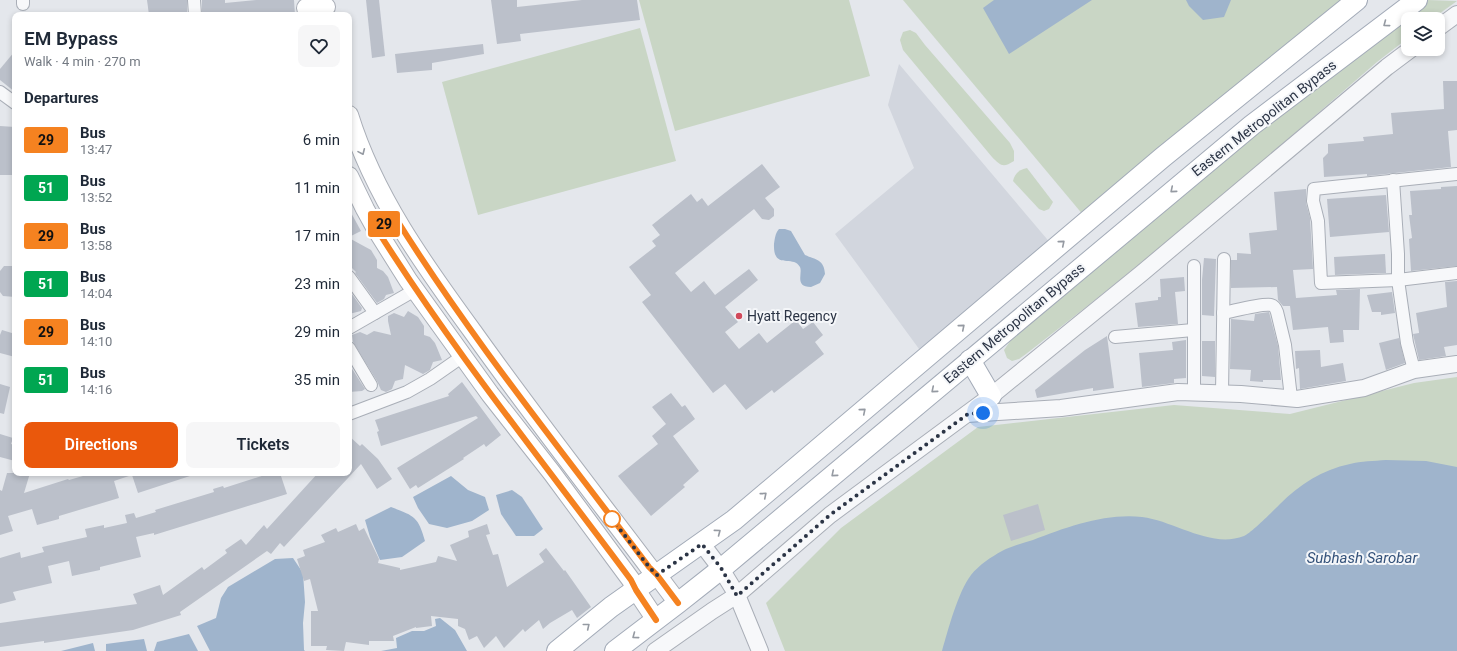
<!DOCTYPE html>
<meta charset="utf-8">
<style>
body{margin:0;font-family:Roboto,sans-serif;background:#f6f6f7;color:#1f2937;height:100vh;display:flex;flex-direction:column;font-size:15px;white-space:nowrap}
*{box-sizing:border-box;margin:0}
p{font-size:13px;color:#747a83}
.icon{flex:none;width:22px;height:22px;fill:none;stroke:currentColor;stroke-width:2;stroke-linecap:round;stroke-linejoin:round}
.map{position:relative;flex:1;overflow:hidden}
.details{position:absolute;left:12px;top:12px;width:340px;height:464px;display:flex;flex-direction:column;background:#fff;border-radius:8px;box-shadow:0 2px 6px #0003}
.details>*{flex:none}
.badge{padding:0 8px;border-radius:3px;font-size:14px;line-height:26px}
.buttons{position:absolute;left:1401px;top:12px;display:grid;gap:8px}
.buttons a{display:grid;place-items:center;width:44px;height:44px;border-radius:8px;background:#fff;box-shadow:0 2px 6px #0003;font-size:20px}
.you{position:absolute;width:20px;height:20px;margin:-10px;border:3px solid #fff;border-radius:50%;background:#1a73e8;box-shadow:0 0 0 6px #1a73e833}
.map>.badge{position:absolute;translate:-50% -50%;box-shadow:0 0 0 2px #fff}
h2{padding:0 12px;font-size:15px;line-height:36px}
.round{display:grid;place-items:center;flex:none;width:42px;height:42px;border-radius:8px;background:#f6f6f7}
.summary{display:flex;align-items:center;justify-content:space-between;height:68px;padding:0 12px}
h1{font-size:19px;font-weight:600;line-height:30px}
.button{display:flex;gap:8px;margin-top:auto;padding:8px 12px}
.button a{flex:1;height:46px;border-radius:8px;background:#ea580c;color:#fff;font-size:16px;font-weight:600;line-height:46px;text-align:center}
.button a+a{background:#f6f6f7;color:#1f2937}
ul{padding:0;list-style:none}
li{display:flex;align-items:center;gap:12px;height:48px;padding:0 12px}
li div{flex:1}
li b{display:block;font-size:15px}
li em{font-style:normal}
li .badge{min-width:44px;font-weight:700;text-align:center}
.map>svg:first-child{display:block}
</style>
<div class="map">
<svg width="1457" height="651" viewBox="0 0 1457 651">
<rect width="100%" height="100%" fill="#e4e7ec"/>
<polygon fill="#d2d6de" points="899,64 1052,245 922,353 835,234 914,168 888,105"/>
<g fill="#c9d6c5">
<polygon points="639,0 849,0 870,76 675,131"/>
<polygon points="903,0 1350,0 1084,216"/>
<path d="M1427 0 1457 1 1432 19H1408V38L1377 62C1262 162 1147 261 1026 354L1019 359 1012 361 1007 358 1004 350 1013 337C1150 223 1285 107 1427 0Z"/>
<polygon points="640,28 676,161 478,215 442,82"/>
<path d="M910 30 916 33 925 45 1010 143 1014 151V161C1003 168 1001 166 992 157L903 50 900 40 903 32Z"/>
<path d="M1027 168 1053 202 1049 209 1044 211 1039 209 1013 181C1015 173 1019 170 1027 168Z"/>
<polygon points="1457,377 1457,651 785,651 766,603 841,528 978,427 1174,405 1290,414 1414,383"/>
</g>
<g fill="#9fb4cc">
<polygon points="994,0 1092,0 1009,54 983,8"/>
<polygon points="1186,0 1231,0 1224,17 1203,20 1189,6"/>
<path d="M779 229H785L791 231 805 255C816 260 824 259 825 274L820 283 811 287C794 287 803 273 800 267 793 254 773 271 774 244 775 238 775 234 779 229Z"/>
<path d="M1386 460 1426 461 1457 467V651H942C948 630 958 592 971 575 979 565 991 557 1002 551 1012 546 1023 543 1033 540 1067 527 1105 513 1142 517 1175 521 1211 549 1244 536 1251 533 1273 511 1280 504 1300 484 1322 470 1350 464 1361 461 1374 461 1386 460Z"/>
<polygon points="451,476 468,490 485,497 489,510 472,521 447,528 429,524 418,508 413,497"/>
<polygon points="512,490 522,497 543,529 534,536 516,536 501,514 496,495"/>
<path d="M391 507C414 516 418 516 425 541L402 557 380 560 370 537 365 520Z"/>
<polygon points="293,558 303,573 305,602 303,623 304,650 305,651 210,651 197,626 216,618 221,598 228,587 275,559"/>
<polygon points="440,618 455,630 467,651 381,651 397,648 396,638 412,631 424,631 436,626 435,619"/>
<polygon points="189,634 198,651 154,651 157,642"/>
<polygon points="144,639 147,651 106,651 106,644"/>
<polygon points="93,643 95,651 61,651"/>
</g>
<g fill="#bbc0ca">
<polygon points="147,0 187,0 187,15 149,15"/>
<polygon points="202,0 225,0 225,3 256,0 294,0 295,15 202,15"/>
<polygon points="366,0 379,0 385,56 372,58"/>
<polygon points="491,0 517,0 517,7 582,0 637,0 640,20 520,34 521,41 497,44"/>
<polygon points="483,44 484,54 432,63 432,70 397,73 395,54"/>
<polygon points="15,51 15,92 0,80 0,69"/>
<polygon points="1443,81 1457,81 1457,130 1448,131 1451,167 1367,176 1367,174 1324,177 1323,158 1328,153 1328,144 1364,141 1363,137 1393,134 1391,113 1444,109"/>
<polygon points="0,126 15,127 15,175 0,175"/>
<polygon points="762,164 780,187 765,198 774,209 774,216 769,220 762,219 754,209 675,273 691,292 704,281 715,295 749,269 758,280 725,307 738,322 725,332 739,349 759,333 767,343 796,320 803,329 813,322 823,335 815,342 824,354 774,393 772,390 746,410 725,384 713,393 642,302 651,295 629,267 656,246 652,241 660,235 652,225 691,194 697,202 702,198 708,206"/>
<polygon points="1457,186 1457,266 1411,271 1409,239 1412,238 1409,215 1412,215 1410,191 1441,189 1441,187"/>
<polygon points="1306,189 1306,203 1310,218 1313,269 1293,270 1296,298 1337,295 1336,290 1360,289 1359,330 1343,330 1344,342 1330,343 1328,327 1293,330 1290,306 1283,306 1278,300 1277,287 1231,288 1231,260 1237,260 1237,253 1251,254 1249,233 1277,230 1274,192"/>
<polygon points="1386,195 1389,232 1330,237 1327,199"/>
<polygon points="349,209 361,231 349,237"/>
<polygon points="349,238 371,250 377,260 377,268 383,271 388,277 394,293 386,295 384,299 377,303 355,273 356,272 349,265"/>
<polygon points="1385,254 1386,273 1335,275 1334,257"/>
<polygon points="1204,258 1216,259 1214,316 1202,315 1202,280"/>
<polygon points="4,266 15,266 15,297 3,296 0,292 0,271"/>
<polygon points="1184,277 1185,291 1175,292 1178,324 1138,327 1135,303 1158,300 1158,297 1161,297 1160,279"/>
<polygon points="1457,281 1457,345 1444,347 1446,356 1419,360 1413,334 1419,333 1419,332 1416,313 1447,307 1445,282"/>
<polygon points="349,290 362,308 361,311 349,314"/>
<polygon points="1392,292 1395,313 1381,315 1381,312 1372,312 1367,295"/>
<polygon points="408,311 418,317 424,326 424,335 430,337 435,343 442,360 433,362 430,370 423,374 405,365 403,379 395,381 392,389 386,392 381,390 377,381 353,342 352,335 360,332 367,335 374,331 391,335 388,321 388,316 394,313 404,317"/>
<polygon points="1269,312 1278,346 1281,380 1263,380 1263,382 1250,381 1251,370 1230,369 1231,319 1254,321 1255,314"/>
<polygon points="2,330 15,334 15,357 0,353 0,335"/>
<polygon points="1107,336 1114,388 1093,391 1093,388 1037,398 1035,390 1085,350"/>
<polygon points="1399,338 1405,363 1386,370 1379,343"/>
<polygon points="1186,340 1186,378 1174,379 1174,383 1142,387 1139,353 1173,350 1172,342"/>
<polygon points="1202,341 1215,341 1215,377 1202,376"/>
<polygon points="1320,350 1321,367 1343,363 1346,381 1300,389 1299,368 1296,369 1295,351"/>
<polygon points="349,364 365,389 362,391 349,392"/>
<polygon points="462,382 501,435 486,447 484,444 463,458 464,459 418,488 416,485 410,489 397,468 478,418 476,416 381,446 377,432 379,431 375,420 449,396 448,394"/>
<polygon points="0,384 10,387 4,414 0,413"/>
<polygon points="671,393 682,407 685,405 695,419 673,436 699,471 683,485 685,487 651,516 618,476 658,444 652,436 666,424 652,407"/>
<polygon points="0,434 13,438 11,444 15,445 15,461 0,457"/>
<polygon points="349,436 360,446 362,444 378,459 392,479 377,489 361,464 284,547 280,543 271,554 267,551 180,612 181,615 133,630 44,643 44,641 0,647 0,623 137,604 133,594 160,585 163,595 202,567 204,570 227,553 225,550 241,539 246,545 264,525 267,529 318,473 349,473"/>
<polygon points="7,473 30,473 24,493 68,479 69,480 90,474 90,476 100,473 193,473 193,475 138,493 132,475 114,481 119,498 59,516 59,519 37,525 32,509 8,516 13,531 0,535 0,490 2,491"/>
<polygon points="271,473 280,473 287,494 154,535 154,533 136,537 141,557 100,567 100,570 72,576 69,561 48,566 52,583 13,592 16,600 0,604 0,558 20,552 21,558 44,552 42,547 87,537 85,529 104,525 104,528 127,523 125,515 134,513 136,518 156,512 155,510 214,492 213,489 223,486 224,488"/>
<polygon points="1038,504 1045,530 1011,541 1003,515"/>
<polygon points="356,524 359,531 364,528 379,559 378,563 400,568 400,570 436,562 438,556 457,561 450,545 469,537 468,531 487,524 490,534 486,535 493,555 498,554 507,587 544,562 539,554 546,548 564,571 565,570 591,607 577,618 572,610 550,623 543,629 539,620 525,632 523,629 504,648 496,636 484,648 477,636 469,640 465,629 458,626 458,619 431,616 432,626 416,628 416,627 393,636 394,641 369,641 369,645 346,642 344,651 326,650 327,646 311,646 311,611 318,611 310,579 304,581 297,559 305,556 303,550 325,542 321,535 336,528 338,532"/>
</g>
<g fill="none" stroke-linecap="round" stroke-linejoin="round">
<g stroke="#a9aeb7" stroke-width="14">
<g id="minor">
<polyline points="23,0 23,4"/>
<polyline points="194,0 195,15"/>
<polyline points="0,92 15,103"/>
<polyline points="1457,174 1314,189 1313,201 1318,221 1321,283 1398,280 1457,273"/>
<polyline points="1393,180 1398,254 1398,280 1407,343 1414,370"/>
<polyline points="349,277 375,313"/>
<path d="M1223 313C1234 311 1262 303 1271 305 1275 306 1276 309 1277 312L1285 345 1291 398"/>
<polyline points="349,328 415,290"/>
<polyline points="1115,337 1193,330"/>
<polyline points="349,348 371,385"/>
<polyline points="1194,392 1194,266"/>
<polyline points="1222,393 1224,259"/>
<polyline points="349,414 407,392 430,379 463,356"/>
</g>
</g>
<g stroke="#a9aeb7" stroke-width="18">
<g id="tertiary">
<polyline points="1438,28 1457,14"/>
<polyline points="967,414 1061,408 1178,392 1241,394 1297,399 1364,388 1414,370 1457,364"/>
<polyline points="702,544 721,569 737,595 760,651"/>
<polyline points="655,651 712,611 737,595 830,515 991,396 1142,273 1387,67 1411,49"/>
</g>
</g>
<g stroke="#a9aeb7" stroke-width="20">
<g id="secondary">
<polyline points="306,8 326,7"/>
<path d="M349 115C374 196 424 265 473 332 530 412 590 489 649 567L657 575 678 603"/>
<polyline points="349,176 365,209 376,229 408,280 490,394 552,473 631,580 636,590 656,620"/>
</g>
</g>
<g stroke="#a3abb8" stroke-width="22">
<g id="primary">
<polyline points="970,360 991,396"/>
<polyline points="557,651 611,607 734,520 1163,157 1357,0"/>
<polyline points="615,651 678,603 721,569 1252,125 1417,0"/>
</g>
</g>
<use href="#minor" stroke="#f7f8fa" stroke-width="12"/>
<use href="#tertiary" stroke="#f7f8fa" stroke-width="16"/>
<use href="#secondary" stroke="#fff" stroke-width="18"/>
<use href="#primary" stroke="#fff" stroke-width="20"/>
</g>
<defs><path id="oneway-chevron" d="M-2-3.5L2.5 0L-2 3.5" fill="none" stroke-width="1.6" stroke-linecap="round" stroke-linejoin="round"/></defs>
<g stroke="#959aa2">
<use href="#oneway-chevron" transform="translate(1386 24) rotate(143)"/>
<use href="#oneway-chevron" transform="translate(362 152) rotate(66)"/>
<use href="#oneway-chevron" transform="translate(1173 190) rotate(140)"/>
<use href="#oneway-chevron" transform="translate(1062 243) rotate(-40)"/>
<use href="#oneway-chevron" transform="translate(962 327) rotate(-40)"/>
<use href="#oneway-chevron" transform="translate(934 390) rotate(140)"/>
<use href="#oneway-chevron" transform="translate(863 411) rotate(-40)"/>
<use href="#oneway-chevron" transform="translate(834 474) rotate(140)"/>
<use href="#oneway-chevron" transform="translate(764 495) rotate(-40)"/>
<use href="#oneway-chevron" transform="translate(718 532) rotate(-37)"/>
<use href="#oneway-chevron" transform="translate(587 626) rotate(-39)"/>
<use href="#oneway-chevron" transform="translate(635 636) rotate(143)"/>
</g>
<g fill="none" stroke-linecap="round" stroke-linejoin="round">
<g stroke="#fff" stroke-width="9">
<path id="line" d="M656 620 636 590 631 580C545 464 453 351 376 228L395 217C471 339 563 452 649 567L657 575 678 603"/>
</g>
<use href="#line" stroke="#f58220" stroke-width="6"/>
<polyline stroke="#2b3445" stroke-width="4" stroke-dasharray="0 7.2" points="612,519 649,567 657,575 702,544 721,568 737,596 830,515 968,414 983,413"/>
</g>
<circle fill="#d1495b" stroke="#f4f6f9" stroke-width="1.5" cx="739" cy="316" r="4"/>
<circle fill="#fff" stroke="#f58220" stroke-width="2" cx="612" cy="519" r="8"/>
<g text-anchor="middle" dominant-baseline="central" stroke-width="4" stroke-linejoin="round" paint-order="stroke">
<g font-size="14" fill="#2b3445" stroke="#f4f6f9">
<text transform="translate(1264 118) rotate(-38)">Eastern Metropolitan Bypass</text>
<text transform="translate(1014 323) rotate(-40)">Eastern Metropolitan Bypass</text>
</g>
<g font-size="14" fill="#2b3445" stroke="#f4f6f9" text-anchor="start">
<text x="747" y="316">Hyatt Regency</text>
</g>
<g font-size="15" font-style="italic" fill="#34527a" stroke="#f4f6f9">
<text x="1362" y="558">Subhash Sarobar</text>
</g>
</g>
</svg>
<div class="buttons">
<a><svg class="icon" aria-label="layers" viewBox="0 0 24 24"><path d="M12 4l9 5-9 5-9-5zM3 14l9 5 9-5"/></svg></a>
</div>
<div class="you" style="left:983px;top:413px"></div>
<b class="badge" style="left:384px;top:224px;background:#f58220;color:#111">29</b>
<section class="details">
<div class="summary"><div><h1>EM Bypass</h1><p>Walk · 4 min · 270 m</p></div><a class="round"><svg class="icon" aria-label="heart" viewBox="0 0 24 24"><path d="M12 20l-8-8c-3-5 5-10 8-4 3-6 11-1 8 4z"/></svg></a></div>
<h2>Departures</h2>
<ul>
<li><span class="badge" style="background:#f58220;color:#111">29</span><div><b>Bus</b><p>13:47</p></div><em>6 min</em></li>
<li><span class="badge" style="background:#00a651;color:#fff">51</span><div><b>Bus</b><p>13:52</p></div><em>11 min</em></li>
<li><span class="badge" style="background:#f58220;color:#111">29</span><div><b>Bus</b><p>13:58</p></div><em>17 min</em></li>
<li><span class="badge" style="background:#00a651;color:#fff">51</span><div><b>Bus</b><p>14:04</p></div><em>23 min</em></li>
<li><span class="badge" style="background:#f58220;color:#111">29</span><div><b>Bus</b><p>14:10</p></div><em>29 min</em></li>
<li><span class="badge" style="background:#00a651;color:#fff">51</span><div><b>Bus</b><p>14:16</p></div><em>35 min</em></li>
</ul>
<div class="button"><a>Directions</a><a>Tickets</a></div>
</section>
</div>
